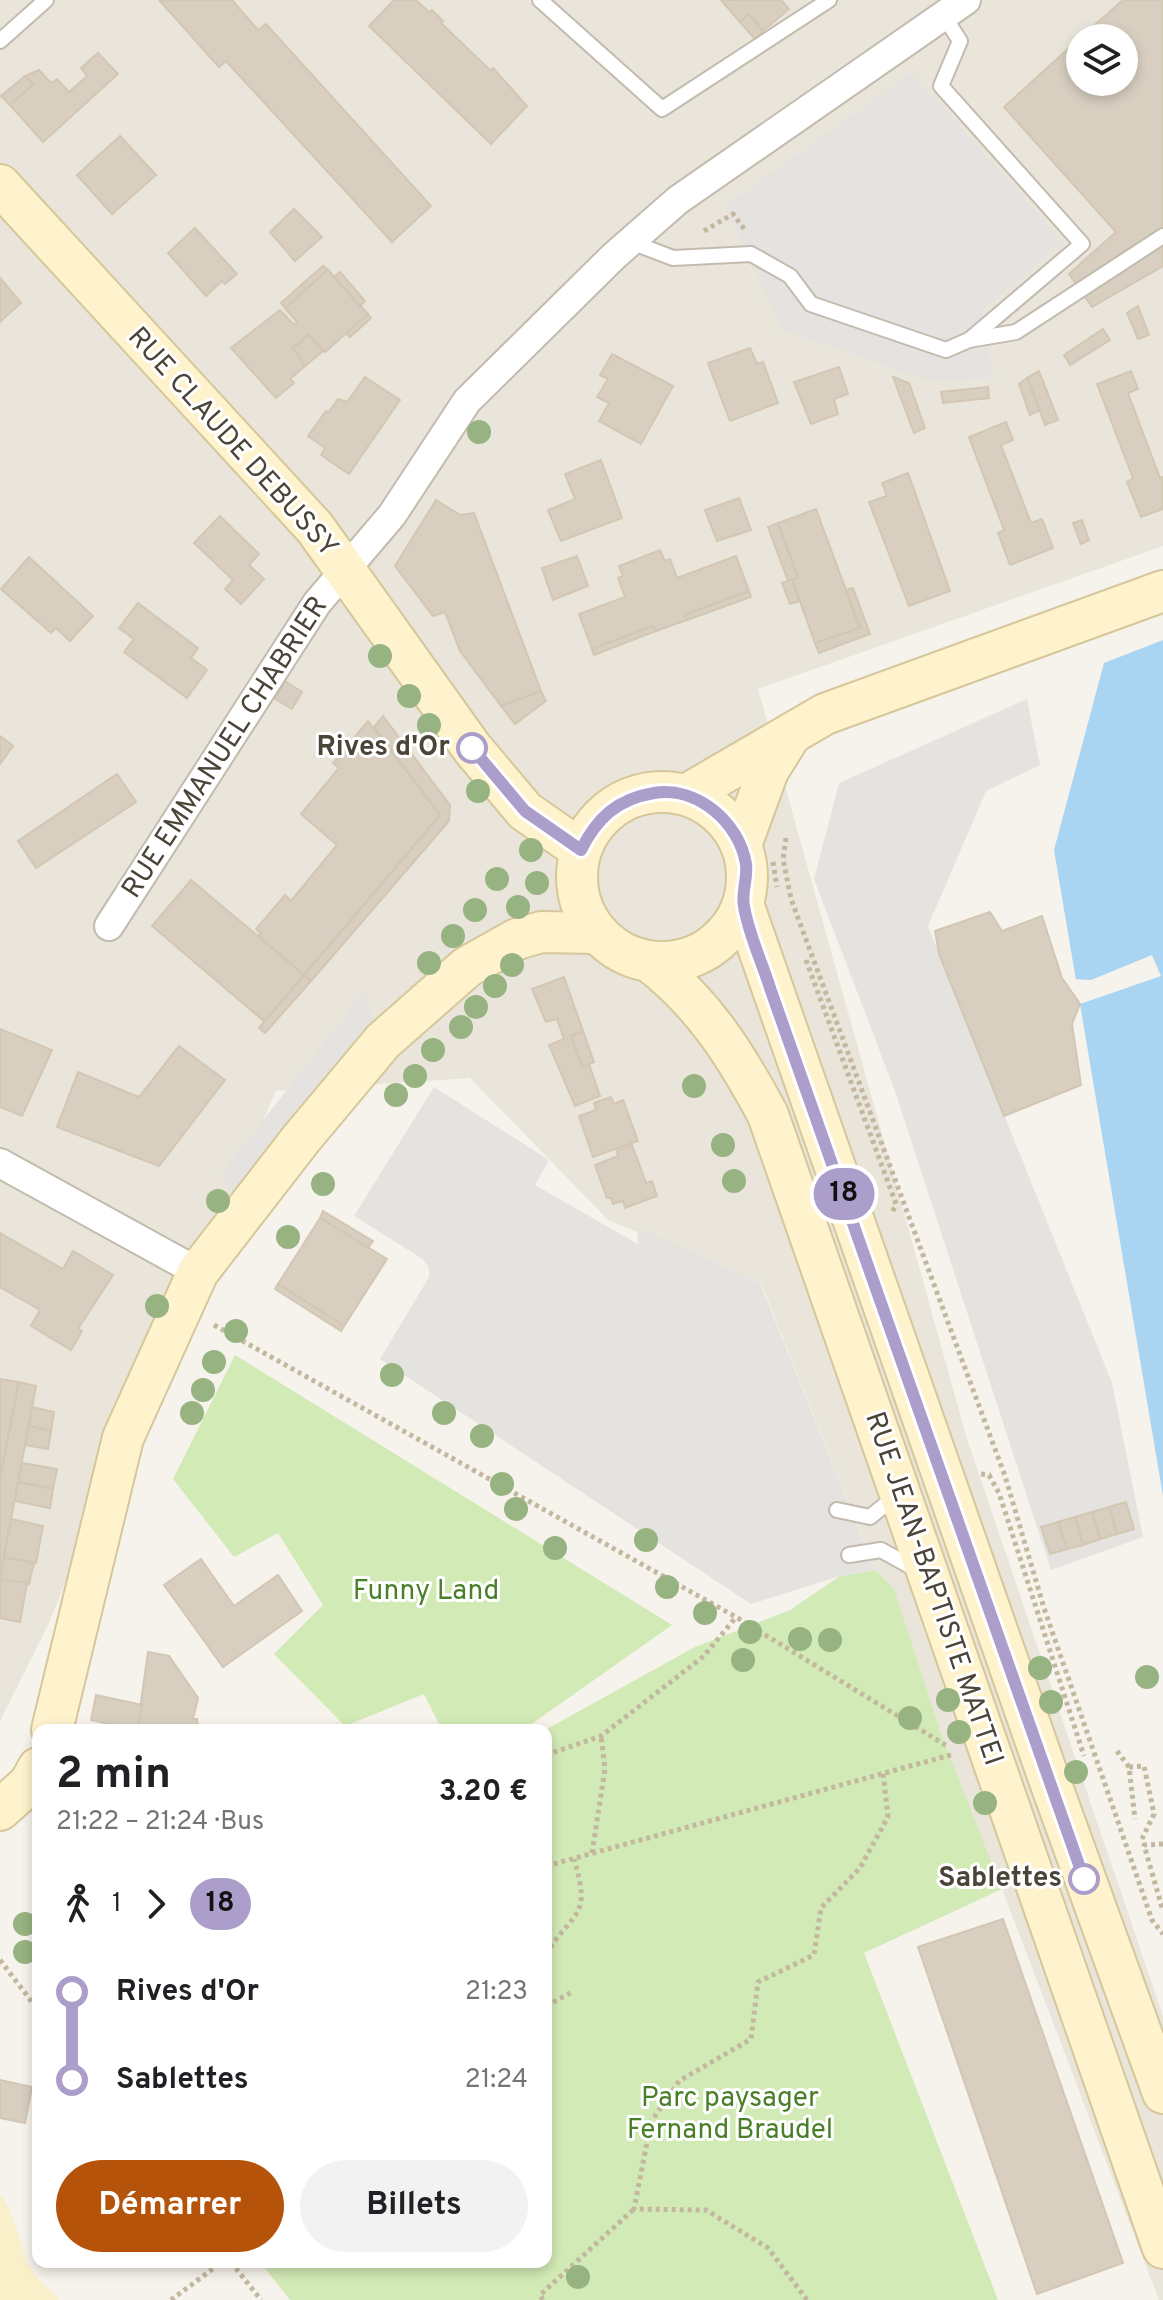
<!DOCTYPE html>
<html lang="fr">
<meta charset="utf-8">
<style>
body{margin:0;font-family:Overpass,sans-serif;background:#f2f2f2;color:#202124;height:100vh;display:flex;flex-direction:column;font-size:30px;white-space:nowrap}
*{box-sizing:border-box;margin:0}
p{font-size:26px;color:#757577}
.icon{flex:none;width:44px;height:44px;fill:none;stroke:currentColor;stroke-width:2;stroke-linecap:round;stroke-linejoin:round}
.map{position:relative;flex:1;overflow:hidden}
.panel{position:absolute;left:32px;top:1724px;width:520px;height:544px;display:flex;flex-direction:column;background:#fff;border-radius:16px;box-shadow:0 4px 12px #0003}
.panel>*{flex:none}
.badge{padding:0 16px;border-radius:26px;font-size:28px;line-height:52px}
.controls{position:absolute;left:1066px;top:24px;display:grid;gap:16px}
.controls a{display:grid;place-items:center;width:72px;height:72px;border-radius:50%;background:#fff;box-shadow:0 4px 12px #0003;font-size:40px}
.map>.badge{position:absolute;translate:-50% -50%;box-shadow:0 0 0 4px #fff}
.legs{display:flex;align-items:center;gap:12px;height:88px;padding:0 24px;font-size:26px}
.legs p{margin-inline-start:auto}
.summary{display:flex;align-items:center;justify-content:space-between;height:136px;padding:0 24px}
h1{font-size:44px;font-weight:700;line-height:60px}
.primary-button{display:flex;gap:16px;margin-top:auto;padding:16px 24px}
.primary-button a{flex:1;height:92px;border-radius:48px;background:#b45309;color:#fff;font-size:32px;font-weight:700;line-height:92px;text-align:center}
.primary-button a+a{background:#f2f2f2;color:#202124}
ul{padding:0 24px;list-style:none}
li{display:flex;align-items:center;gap:28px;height:88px;font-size:30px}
li i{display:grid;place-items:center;width:12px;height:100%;margin:0 10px;background:currentColor}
li i::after{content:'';width:20px;height:20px;margin:-10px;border:6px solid;border-radius:50%;background:#fff}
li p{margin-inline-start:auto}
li:first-child i{background:linear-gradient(#0000 50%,currentColor 0)}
li:last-child i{background:linear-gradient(currentColor 50%,#0000 0)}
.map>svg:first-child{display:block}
</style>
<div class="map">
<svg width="1163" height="2300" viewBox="0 0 1163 2300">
<rect width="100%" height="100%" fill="#f6f3ec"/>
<path fill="#eae5da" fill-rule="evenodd" d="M0 0H1163V546L758 689 967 1439 1163 2016V2300H1159L1002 1889 761 1283 608 1220 470 1078 276 1091 154 1367 48 1625 0 1721ZM1080 38H1124V82H1080Z"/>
<g fill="#d2eab5">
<polygon points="235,1355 672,1625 523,1730 442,1730 424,1694 345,1726 274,1654 323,1605 278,1533 234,1557 173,1479"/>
<polygon points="875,1570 894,1589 941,1734 1002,1889 864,1953 998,2300 290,2300 260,2262 546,2262 545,1730 695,1647 790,1610 840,1576"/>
</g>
<path fill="#f9efc9" d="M0 2194C15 2214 17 2236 26 2260 33 2276 47 2288 59 2300H0Z"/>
<g fill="#e5e3e0">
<polygon points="912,73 1064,242 983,309 993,378 926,380 783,330 725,206"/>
<polygon points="1027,699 1040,765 986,791 928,926 1112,1383 1143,1537 1051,1570 895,1091 814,879 839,783"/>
<polygon points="364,992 375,1025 232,1197 222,1172"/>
<polygon points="434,1087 549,1160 535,1185 638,1244 637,1227 760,1283 875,1570 840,1576 751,1604 380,1359 429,1277 429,1268 424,1260 354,1216"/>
</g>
<polygon fill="#a9d4f2" points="1163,640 1163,1496 1054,850 1104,663"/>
<polygon fill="#f6f3ec" points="1152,955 1161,976 1080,1004 1074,996 1071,979 1091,980"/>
<g fill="#d8cfc1" stroke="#d3c7b4" stroke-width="2">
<polygon points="159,0 232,0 258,30 266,24 431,206 392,242 226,61 219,67"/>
<polygon points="394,0 416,0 429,12 432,10 443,21 441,23 491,71 493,68 527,106 491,144 369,26"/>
<polygon points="721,0 781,0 789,9 763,31 749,14 740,22"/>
<polygon points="1123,0 1163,0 1163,266 1092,307 1069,274 1116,232 1004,107 1080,38 1080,82 1124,82 1124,38 1080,38"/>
<polygon points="749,14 763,31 755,39 740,22"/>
<polygon points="98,53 118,74 43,142 10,105 33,84 25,76 39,70 51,83 57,79 69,92 87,76 81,68"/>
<polygon points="25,76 33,84 10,105 1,96"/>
<polygon points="120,136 156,175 112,214 77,175"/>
<polygon points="294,209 322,237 295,261 270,232"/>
<polygon points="195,228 237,274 225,284 222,281 206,296 168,253"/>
<polygon points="323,266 328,270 306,289 301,285"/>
<polygon points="328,270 368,314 325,352 309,335 293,348 305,366 290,379 294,383 276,398 231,348 280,310 294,325 297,322 285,308"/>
<polygon points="340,272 365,301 360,306 334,277"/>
<polygon points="0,278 21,303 0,322"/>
<polygon points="301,285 306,289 285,308 281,303"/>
<polygon points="1138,306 1149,335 1138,339 1127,313"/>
<polygon points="368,314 371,318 350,337 346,333"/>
<polygon points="1103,329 1110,340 1070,365 1064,355"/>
<polygon points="309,335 323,351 305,366 293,348"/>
<polygon points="750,348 757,364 763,362 778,403 730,421 708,363"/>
<polygon points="612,354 673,386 641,444 599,421 609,403 597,397 608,379 600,375"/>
<polygon points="839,367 848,394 834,399 838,414 811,424 794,382"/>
<polygon points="1039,371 1058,420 1045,425 1027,378"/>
<polygon points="1131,371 1138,389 1128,393 1160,478 1163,477 1163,509 1141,517 1127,482 1133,478 1097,384"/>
<polygon points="365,377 400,400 349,474 321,455 325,448 308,436 326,411 328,413 338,399 347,402"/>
<polygon points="893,377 909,383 925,428 914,433"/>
<polygon points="1027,378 1040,410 1030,415 1019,384"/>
<polygon points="988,387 989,398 943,403 941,392"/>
<polygon points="1006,422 1013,440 1001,445 1031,523 1042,519 1053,548 1010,565 998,533 1004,530 969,437"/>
<polygon points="601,460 622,518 561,541 548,510 575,499 565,474"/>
<polygon points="908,473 950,591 909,606 869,502 887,496 882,483"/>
<polygon points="739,498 751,530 717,541 705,510"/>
<polygon points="436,500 460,515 474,513 541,691 501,706 460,651 445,612 433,616 395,566"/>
<polygon points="816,509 860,628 815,643 792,579 798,578 778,523"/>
<polygon points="220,516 259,554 249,565 264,579 241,604 225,589 233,580 194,543"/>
<polygon points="1082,520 1089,540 1081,544 1073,523"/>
<polygon points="778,523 798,578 788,581 768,527"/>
<polygon points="660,550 665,561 670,559 677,578 736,556 749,591 684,615 687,620 656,631 653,626 592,649 579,614 625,597 618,578 623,576 619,566"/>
<polygon points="577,556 588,586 553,600 542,568"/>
<polygon points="29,557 93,616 70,641 56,628 51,633 1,589"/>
<polygon points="792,579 799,601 790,604 782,583"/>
<polygon points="853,588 870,634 819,653 815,643 860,628 846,590"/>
<polygon points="749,591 751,597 687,620 684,615"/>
<polygon points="138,603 198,648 191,658 207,670 187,698 124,652 134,639 119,628"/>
<polygon points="653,626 656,631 594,655 592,649"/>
<polygon points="285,681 302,692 292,709 275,699"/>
<polygon points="541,691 546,701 515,724 501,706"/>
<polygon points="383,716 450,805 449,821 311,981 304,975 440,815 374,727"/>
<polygon points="368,721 440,815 304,975 258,936 261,933 256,929 285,895 291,901 337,845 301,814 339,768 333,763"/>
<polygon points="0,736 13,746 0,764"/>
<polygon points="117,774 136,802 36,868 18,841"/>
<polygon points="191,880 304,975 265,1022 152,926"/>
<polygon points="990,912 1002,931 1042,916 1062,978 1080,1004 1072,1024 1081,1085 1004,1116 939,954 935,931"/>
<polygon points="304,975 311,981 265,1033 259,1028"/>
<polygon points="564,977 583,1031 571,1036 582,1066 589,1064 600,1096 575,1106 549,1045 564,1039 557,1019 546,1022 532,989"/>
<polygon points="0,1029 52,1050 22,1116 0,1107"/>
<polygon points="583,1031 594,1062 582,1067 571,1036"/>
<polygon points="179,1046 225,1080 159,1166 57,1127 78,1072 139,1097"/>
<polygon points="611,1097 614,1104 623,1100 638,1141 593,1157 579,1116 596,1110 594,1103"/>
<polygon points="632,1145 646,1183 652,1181 657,1196 625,1208 623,1201 613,1204 611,1198 607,1198 595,1165 618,1156 617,1151"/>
<polygon points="323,1211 373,1241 368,1248 320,1218"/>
<polygon points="320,1218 387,1259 344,1326 278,1284"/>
<polygon points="0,1233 63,1269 73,1251 113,1275 78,1329 82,1331 71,1350 31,1326 40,1310 0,1287"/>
<polygon points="278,1284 344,1326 341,1331 275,1289"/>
<polygon points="0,1379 19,1382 0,1478"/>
<polygon points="19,1382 36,1386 0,1578 0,1478"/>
<polygon points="32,1407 54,1412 51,1431 29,1426"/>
<polygon points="29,1426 51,1431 48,1449 25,1445"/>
<polygon points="22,1463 57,1469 53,1489 18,1482"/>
<polygon points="18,1482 53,1489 50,1508 15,1501"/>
<polygon points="1126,1502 1134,1529 1117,1534 1109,1507"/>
<polygon points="1109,1507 1117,1534 1100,1539 1092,1512"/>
<polygon points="1092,1512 1100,1539 1083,1545 1075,1517"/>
<polygon points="1075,1517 1083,1545 1067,1549 1058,1522"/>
<polygon points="11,1519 43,1526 36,1563 4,1557"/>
<polygon points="1058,1522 1067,1549 1050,1554 1041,1527"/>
<polygon points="4,1557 34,1563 29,1584 0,1579"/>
<polygon points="201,1559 234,1606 278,1575 302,1611 223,1667 164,1585"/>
<polygon points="0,1579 27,1583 20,1622 0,1618"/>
<polygon points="148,1652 169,1656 198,1698 193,1719 197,1719 198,1728 217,1727 217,1730 137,1730"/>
<polygon points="96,1695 142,1705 137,1730 91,1720"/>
<polygon points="1003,1919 1123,2263 1037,2294 918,1947"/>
<polygon points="0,2080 32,2087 25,2123 0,2118"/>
</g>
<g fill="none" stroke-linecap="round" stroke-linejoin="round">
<g stroke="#c2bbae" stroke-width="18">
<g id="lane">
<polyline points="540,0 662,109 829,0"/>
<polyline points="0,41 46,0"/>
<polyline points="631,242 673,258 751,254 790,276 811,304 946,350 969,340 1082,244 941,86 960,41 944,16"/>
<polyline points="969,340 1016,332 1163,236"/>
<polyline points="837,1510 870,1517 896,1496"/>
<polyline points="849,1555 881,1550 919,1571"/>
</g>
</g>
<g stroke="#c2bbae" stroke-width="32">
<g id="street">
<polyline points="109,926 317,603 392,515 467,401 614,256 678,200 966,0"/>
<polyline points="0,1163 198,1272"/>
</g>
</g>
<g stroke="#d6c79b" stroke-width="44">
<g id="secondary">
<polyline points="0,185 315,528 472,748 525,811 581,850"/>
<circle cx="662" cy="877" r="85"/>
<polyline points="686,795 825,714 1163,591"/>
<polyline points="741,845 768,771 791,734"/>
<polyline points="743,904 1048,1776 1163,2093"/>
<path d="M650 962C704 1004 736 1055 768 1115L1163 2248"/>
<polyline points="52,1730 123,1438 198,1272 301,1139 383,1041 467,967 517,939 541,932 598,933"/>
<polyline points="0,1810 30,1783 38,1768"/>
</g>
</g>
<g stroke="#c4b79f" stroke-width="5" stroke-dasharray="4 4" stroke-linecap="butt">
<polyline points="704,231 733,214 745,230"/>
<polyline points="786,838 783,859 791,899 1005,1476 1044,1608 1152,1920 1163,1934"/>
<polyline points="773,862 777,887"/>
<polyline points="806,960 896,1204 892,1213"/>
<polyline points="214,1325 736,1617 947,1746"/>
<polyline points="981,1474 989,1475 999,1493 1084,1756"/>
<polyline points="1117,1751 1129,1767 1135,1819"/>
<polyline points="546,1755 601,1736 704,1656 736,1617"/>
<polyline points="1129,1767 1144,1766 1154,1814 1142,1839"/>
<polyline points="1163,1844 1144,1845 1163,1911"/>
<polyline points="592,1853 605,1769 601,1736"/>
<polyline points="546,1866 954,1754"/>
<path d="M546 1954C574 1909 592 1919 574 1859"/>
<polyline points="0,1960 38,2010"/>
<polyline points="546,2006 574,1991"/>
<polyline points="231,2262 261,2300"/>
<polyline points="171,2300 222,2262"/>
<polyline points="543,2300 540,2295 634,2209"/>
<polyline points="807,2300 768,2248 706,2210 634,2209 651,2122 679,2081 751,2039 758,1982 814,1955 821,1908 860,1868 888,1817 883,1773"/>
</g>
<use href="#lane" stroke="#fff" stroke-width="14"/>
<use href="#street" stroke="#fff" stroke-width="28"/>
<use href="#secondary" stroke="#fff3cd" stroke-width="40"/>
</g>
<g fill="#97b381">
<circle cx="479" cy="432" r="12"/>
<circle cx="380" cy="656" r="12"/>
<circle cx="409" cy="696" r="12"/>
<circle cx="429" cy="725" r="12"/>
<circle cx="478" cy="791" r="12"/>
<circle cx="531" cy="850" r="12"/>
<circle cx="497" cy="879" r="12"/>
<circle cx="537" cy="883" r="12"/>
<circle cx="518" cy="907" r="12"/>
<circle cx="475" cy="910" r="12"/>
<circle cx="453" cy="936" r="12"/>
<circle cx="429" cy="963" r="12"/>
<circle cx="512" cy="965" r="12"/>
<circle cx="495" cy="986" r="12"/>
<circle cx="476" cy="1007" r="12"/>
<circle cx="461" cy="1027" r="12"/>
<circle cx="433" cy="1050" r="12"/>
<circle cx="415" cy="1076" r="12"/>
<circle cx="694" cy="1086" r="12"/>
<circle cx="396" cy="1095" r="12"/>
<circle cx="723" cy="1145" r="12"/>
<circle cx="734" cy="1181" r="12"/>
<circle cx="323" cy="1184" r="12"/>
<circle cx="218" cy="1201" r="12"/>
<circle cx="288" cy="1237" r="12"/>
<circle cx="157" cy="1306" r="12"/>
<circle cx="236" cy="1331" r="12"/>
<circle cx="214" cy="1362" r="12"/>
<circle cx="392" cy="1375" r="12"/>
<circle cx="203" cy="1390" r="12"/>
<circle cx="192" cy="1413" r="12"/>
<circle cx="444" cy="1413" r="12"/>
<circle cx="482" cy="1436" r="12"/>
<circle cx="502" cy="1484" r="12"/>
<circle cx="516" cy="1509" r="12"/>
<circle cx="646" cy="1540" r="12"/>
<circle cx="555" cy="1548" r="12"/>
<circle cx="667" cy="1587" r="12"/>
<circle cx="705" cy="1613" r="12"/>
<circle cx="750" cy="1632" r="12"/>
<circle cx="800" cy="1639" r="12"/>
<circle cx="830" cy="1640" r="12"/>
<circle cx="743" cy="1660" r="12"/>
<circle cx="1040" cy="1668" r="12"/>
<circle cx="1147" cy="1677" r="12"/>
<circle cx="948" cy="1700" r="12"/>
<circle cx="1051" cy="1702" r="12"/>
<circle cx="910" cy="1718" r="12"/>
<circle cx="959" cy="1732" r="12"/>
<circle cx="1076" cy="1772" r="12"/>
<circle cx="985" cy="1803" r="12"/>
<circle cx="25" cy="1924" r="12"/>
<circle cx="25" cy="1952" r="12"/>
<circle cx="578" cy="2277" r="12"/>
</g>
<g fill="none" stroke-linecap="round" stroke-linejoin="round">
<g stroke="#fff" stroke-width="18">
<path id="line-1" d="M472 748 525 811 581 850C597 818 617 799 654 793 697 786 739 822 746 864 748 878 741 893 744 906 748 933 762 962 770 988L1084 1879"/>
</g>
<use href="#line-1" stroke="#ab9ecb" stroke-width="12"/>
</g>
<g fill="#fff" stroke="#ab9ecb" stroke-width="4">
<circle cx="472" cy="748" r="14"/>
<circle cx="1084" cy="1879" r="14"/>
</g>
<g text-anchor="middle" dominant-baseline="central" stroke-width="6" stroke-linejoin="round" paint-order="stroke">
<g font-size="28" fill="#4b4439" stroke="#fff">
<text transform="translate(232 443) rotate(48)">RUE CLAUDE DEBUSSY</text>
<text transform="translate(226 748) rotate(-57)">RUE EMMANUEL CHABRIER</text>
<text transform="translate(933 1589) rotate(71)">RUE JEAN-BAPTISTE MATTEI</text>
</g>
<g font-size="28" font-weight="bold" fill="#4b4439" stroke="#fff" text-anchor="end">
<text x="450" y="748">Rives d'Or</text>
<text x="1062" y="1879">Sablettes</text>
</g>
<g font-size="28" fill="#4a7f2a" stroke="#fff">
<text x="426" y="1592">Funny Land</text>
<text x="730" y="2099">Parc paysager<tspan x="730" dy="32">Fernand Braudel</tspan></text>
</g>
</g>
</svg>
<div class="controls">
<a><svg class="icon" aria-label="layers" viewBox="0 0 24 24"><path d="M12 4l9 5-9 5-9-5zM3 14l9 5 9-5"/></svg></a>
</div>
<b class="badge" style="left:844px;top:1194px;background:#ab9ecb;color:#111">18</b>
<section class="panel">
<div class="summary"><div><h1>2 min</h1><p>21:22 – 21:24 · Bus</p></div><b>3.20 €</b></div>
<div class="legs"><svg class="icon" aria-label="walk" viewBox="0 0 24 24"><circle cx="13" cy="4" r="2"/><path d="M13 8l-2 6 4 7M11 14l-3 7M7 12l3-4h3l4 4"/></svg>1<svg class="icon" aria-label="forward" viewBox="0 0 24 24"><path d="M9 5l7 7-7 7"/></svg><b class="badge" style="background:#ab9ecb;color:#111">18</b></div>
<ul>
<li><i style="color:#ab9ecb"></i><b>Rives d'Or</b><p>21:23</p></li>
<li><i style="color:#ab9ecb"></i><b>Sablettes</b><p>21:24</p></li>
</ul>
<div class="primary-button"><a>Démarrer</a><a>Billets</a></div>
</section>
</div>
